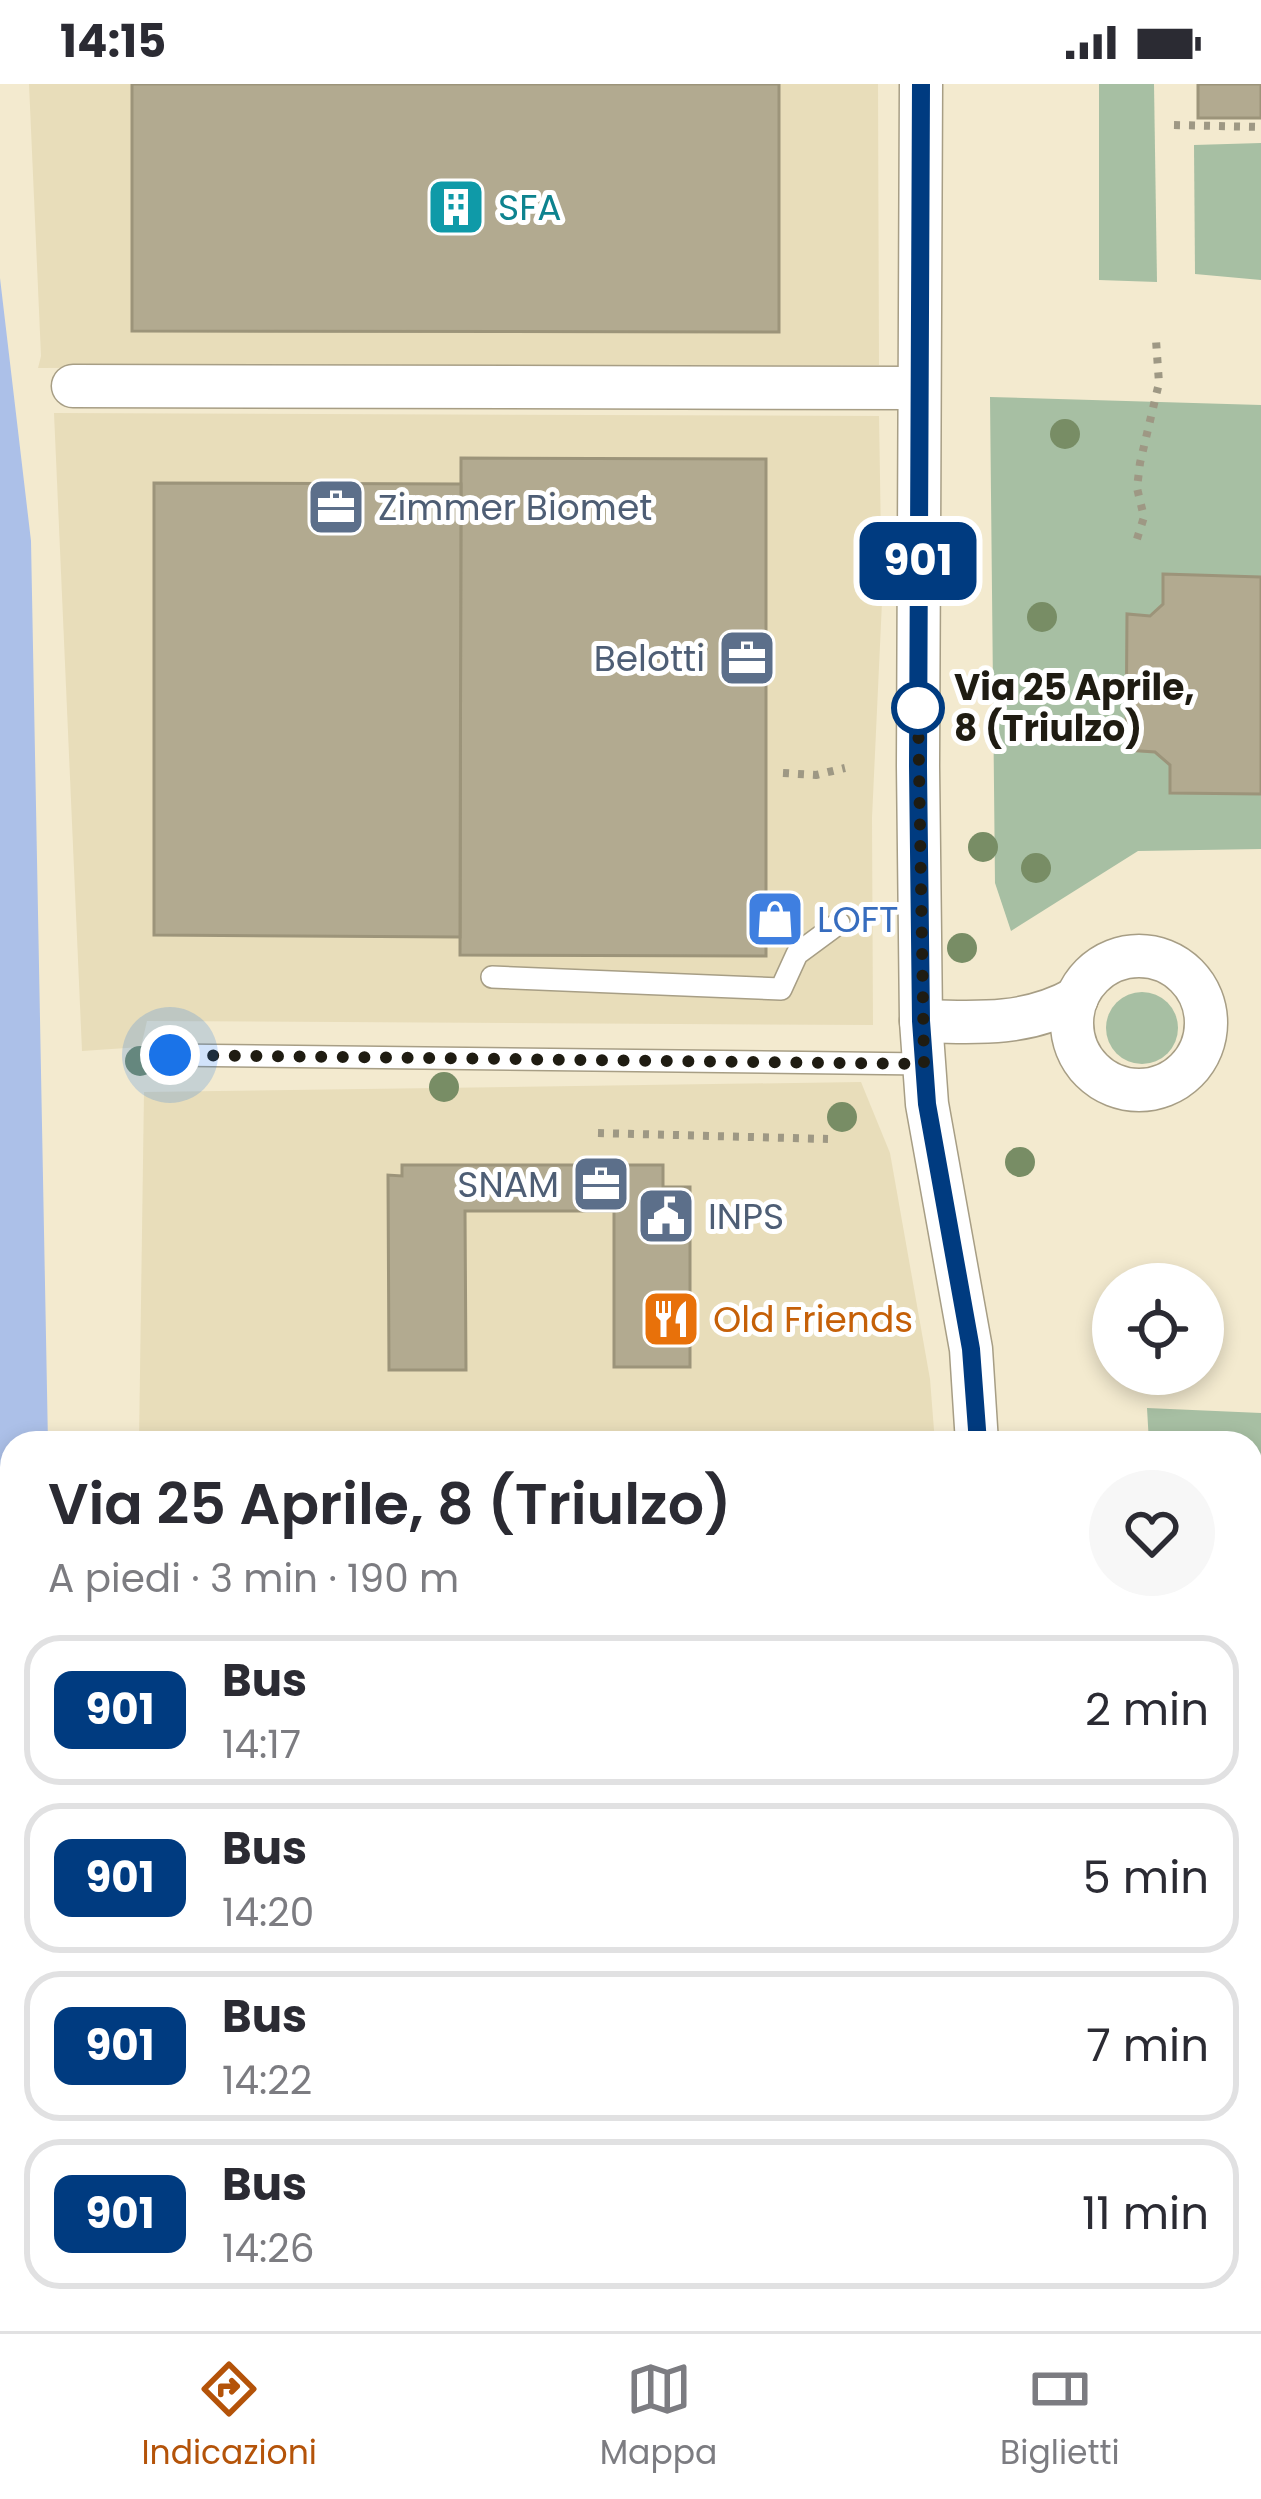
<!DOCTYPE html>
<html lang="it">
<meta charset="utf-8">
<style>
body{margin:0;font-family:Poppins,sans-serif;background:#f7f7f7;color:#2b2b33;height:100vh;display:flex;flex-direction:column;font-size:45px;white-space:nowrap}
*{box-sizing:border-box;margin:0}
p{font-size:39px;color:#7c7c81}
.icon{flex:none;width:66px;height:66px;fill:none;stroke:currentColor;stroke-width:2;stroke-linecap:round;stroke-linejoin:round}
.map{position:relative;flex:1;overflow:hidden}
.panel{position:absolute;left:0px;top:1347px;width:1263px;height:900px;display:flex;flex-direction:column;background:#fff;border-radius:36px 36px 0 0;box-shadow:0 6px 18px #0003}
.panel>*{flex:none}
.badge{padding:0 24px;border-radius:18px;font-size:42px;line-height:78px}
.fabs{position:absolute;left:1092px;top:1179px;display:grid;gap:24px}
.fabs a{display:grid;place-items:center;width:132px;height:132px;border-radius:50%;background:#fff;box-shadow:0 6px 18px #0003;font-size:60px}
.you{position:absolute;width:60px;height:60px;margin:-30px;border:9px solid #fff;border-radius:50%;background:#1a73e8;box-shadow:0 0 0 18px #1a73e833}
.map>.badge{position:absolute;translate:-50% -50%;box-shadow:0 0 0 6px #fff}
.round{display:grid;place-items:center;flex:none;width:126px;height:126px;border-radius:63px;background:#f7f7f7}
.overview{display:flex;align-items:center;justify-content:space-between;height:204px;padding:0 48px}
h1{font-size:57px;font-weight:600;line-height:90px}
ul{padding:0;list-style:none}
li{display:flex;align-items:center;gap:36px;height:150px;margin:0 24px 18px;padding:0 24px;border:6px solid #e1e1e2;border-radius:36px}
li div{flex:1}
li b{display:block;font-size:45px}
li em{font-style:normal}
li .badge{min-width:132px;font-weight:700;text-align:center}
.status{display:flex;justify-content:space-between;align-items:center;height:84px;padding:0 60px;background:#fff;direction:ltr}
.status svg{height:33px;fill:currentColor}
.menu{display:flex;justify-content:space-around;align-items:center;height:168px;border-top:3px solid #e1e1e2;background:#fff;font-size:33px;color:#7c7c81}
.menu a{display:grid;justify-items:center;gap:6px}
.menu .on{color:#b45309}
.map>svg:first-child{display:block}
</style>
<div class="status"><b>14:15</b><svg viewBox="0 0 49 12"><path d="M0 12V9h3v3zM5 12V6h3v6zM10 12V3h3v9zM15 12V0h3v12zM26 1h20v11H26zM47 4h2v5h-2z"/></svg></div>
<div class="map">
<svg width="1261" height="2247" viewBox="0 0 1261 2247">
<rect width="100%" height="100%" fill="#f3eacf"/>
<g fill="#e8ddba">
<polygon points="29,0 878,0 879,281 38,284 41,272"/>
<polygon points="54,329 879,332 882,518 872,734 873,941 147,937 141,963 82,967"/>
<polygon points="861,998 890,1069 930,1295 935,1359 139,1359 144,1008"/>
</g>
<g fill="#a7bfa3">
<polygon points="1099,0 1154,0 1157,198 1099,196"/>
<polygon points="1261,59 1261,196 1195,190 1194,61"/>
<polygon points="990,313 1261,321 1261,765 1138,767 1011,847 995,799"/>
<circle cx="1142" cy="944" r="36"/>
<polygon points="1147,1324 1261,1329 1261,1387 1251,1387 1251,1359 1149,1359"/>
<polygon points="1261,1998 1261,2247 1041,2247 1046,2235 1251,2235 1251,2004"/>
<polygon points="301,2235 858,2235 856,2247 300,2247"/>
</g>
<g fill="#acc0e8">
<polygon points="0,194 31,457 48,1359 12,1359 12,1779 0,1744"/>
<polygon points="154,2235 266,2235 265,2247 154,2247"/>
</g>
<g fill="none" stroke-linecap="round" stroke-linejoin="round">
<polyline stroke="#acc0e8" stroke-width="12" points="0,2197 12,2205"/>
</g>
<g fill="#b2aa90" stroke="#9c947a" stroke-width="3">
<polygon points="132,0 779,0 779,248 132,247"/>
<rect x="1198" y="0" width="63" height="34"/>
<polygon points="461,374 766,375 766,872 460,871"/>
<polygon points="154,399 461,400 460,853 154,851"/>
<polygon points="1163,490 1261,493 1261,710 1170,709 1170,681 1155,668 1126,666 1127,530 1150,532 1163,520"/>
<polygon points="402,1081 663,1081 663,1103 690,1103 690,1283 614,1283 614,1127 465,1127 466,1286 389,1286 388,1091 402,1092"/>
<rect x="1251" y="1419" width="10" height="231"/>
</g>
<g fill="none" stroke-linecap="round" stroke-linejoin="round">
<g stroke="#a79e85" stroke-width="24">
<g id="service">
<polyline points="492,893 781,905 797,870 839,839"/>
<polyline points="170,971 924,980"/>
</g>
</g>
<g stroke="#a79e85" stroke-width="45">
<g id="minor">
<polyline points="921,0 918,682 921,937 927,1020 971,1265 977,1359"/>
<polyline points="73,302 919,304"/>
<circle cx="1139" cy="939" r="67"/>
<path d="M921 937C977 939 1027 942 1077 914"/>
<polyline points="1251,1879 1261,1879"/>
<polyline points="1251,1917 1261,1915"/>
<polyline points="980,2247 984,2235"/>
</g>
</g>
<g stroke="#9e9884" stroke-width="8" stroke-dasharray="6 9" stroke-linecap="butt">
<polyline points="1174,41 1261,43"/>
<polyline points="1137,455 1144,433 1137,404 1140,379 1159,299 1156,256"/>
<polyline points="783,689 816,691 845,684"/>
<polyline points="598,1049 828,1055"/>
</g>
<use href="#service" stroke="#fff" stroke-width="21"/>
<use href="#minor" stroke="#fff" stroke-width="42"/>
</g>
<g fill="#788d65">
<circle cx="1065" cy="350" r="15"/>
<circle cx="1042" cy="533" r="15"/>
<circle cx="983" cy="763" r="15"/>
<circle cx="1036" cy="784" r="15"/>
<circle cx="962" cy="864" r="15"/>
<circle cx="140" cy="977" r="15"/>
<circle cx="444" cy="1003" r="15"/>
<circle cx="842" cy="1033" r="15"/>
<circle cx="1020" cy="1078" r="15"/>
</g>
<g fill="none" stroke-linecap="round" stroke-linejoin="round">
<g stroke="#fff" stroke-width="27">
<polyline id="line" points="921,0 918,682 921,937 927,1020 971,1265 978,1359"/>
</g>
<use href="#line" stroke="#003b80" stroke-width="18"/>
<polyline stroke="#1f1c12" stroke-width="12" stroke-dasharray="0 21.6" points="170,971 924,980 918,624"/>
</g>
<defs>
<g id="building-square" transform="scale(3)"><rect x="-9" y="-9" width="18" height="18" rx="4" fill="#0f9aa8" stroke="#fff"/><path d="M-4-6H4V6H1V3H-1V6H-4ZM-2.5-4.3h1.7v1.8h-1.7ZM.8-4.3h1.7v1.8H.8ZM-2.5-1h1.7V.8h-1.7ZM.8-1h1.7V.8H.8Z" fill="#fff"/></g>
<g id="office-square" transform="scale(3)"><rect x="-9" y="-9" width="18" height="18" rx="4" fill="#5c6f8a" stroke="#fff"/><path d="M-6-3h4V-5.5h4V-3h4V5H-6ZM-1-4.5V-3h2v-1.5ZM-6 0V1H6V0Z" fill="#fff"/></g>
<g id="shop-square" transform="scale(3)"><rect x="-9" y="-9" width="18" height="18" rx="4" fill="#3f7fe0" stroke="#fff"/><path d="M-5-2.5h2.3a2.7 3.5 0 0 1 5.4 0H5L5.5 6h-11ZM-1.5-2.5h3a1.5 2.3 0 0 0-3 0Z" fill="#fff"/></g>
<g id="civic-square" transform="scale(3)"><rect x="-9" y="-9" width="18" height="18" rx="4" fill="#5c6f8a" stroke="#fff"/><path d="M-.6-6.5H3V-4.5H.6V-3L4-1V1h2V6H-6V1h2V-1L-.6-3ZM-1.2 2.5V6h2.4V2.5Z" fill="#fff"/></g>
<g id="restaurant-square" transform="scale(3)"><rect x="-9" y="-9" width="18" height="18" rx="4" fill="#e8710a" stroke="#fff"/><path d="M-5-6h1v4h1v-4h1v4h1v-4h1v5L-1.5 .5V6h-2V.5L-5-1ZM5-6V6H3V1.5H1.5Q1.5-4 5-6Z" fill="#fff"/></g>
</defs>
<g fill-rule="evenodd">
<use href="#building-square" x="456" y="123"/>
<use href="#office-square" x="336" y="423"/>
<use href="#office-square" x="747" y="574"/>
<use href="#shop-square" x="775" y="835"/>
<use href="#office-square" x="601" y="1100"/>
<use href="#civic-square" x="666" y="1132"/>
<use href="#restaurant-square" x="671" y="1235"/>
</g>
<circle fill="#fff" stroke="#003b80" stroke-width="6" cx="918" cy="624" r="24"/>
<g text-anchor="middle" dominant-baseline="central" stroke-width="10" stroke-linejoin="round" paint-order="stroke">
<g font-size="36" fill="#0d838f" stroke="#fff" text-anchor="start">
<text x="498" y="123">SFA</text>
</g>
<g font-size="36" fill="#4e5e75" stroke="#fff" text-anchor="start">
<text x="378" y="423">Zimmer Biomet</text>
<text x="705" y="574" text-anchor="end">Belotti</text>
<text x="559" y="1100" text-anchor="end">SNAM</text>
<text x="708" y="1132">INPS</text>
</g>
<g font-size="36" font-weight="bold" fill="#1f1c12" stroke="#fff" text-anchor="start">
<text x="954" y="603">Via 25 Aprile,<tspan x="954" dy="41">8 (Triulzo)</tspan></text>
</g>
<g font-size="36" fill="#366cbe" stroke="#fff" text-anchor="start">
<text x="817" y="835">LOFT</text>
</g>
<g font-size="36" fill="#c56008" stroke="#fff" text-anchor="start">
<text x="713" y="1235">Old Friends</text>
</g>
</g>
</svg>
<div class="fabs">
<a><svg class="icon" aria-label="locate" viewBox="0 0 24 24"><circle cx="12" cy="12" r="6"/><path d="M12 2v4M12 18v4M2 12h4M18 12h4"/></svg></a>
</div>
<div class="you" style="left:170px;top:971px"></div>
<b class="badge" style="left:918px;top:477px;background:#003b80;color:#fff">901</b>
<section class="panel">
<div class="overview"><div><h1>Via 25 Aprile, 8 (Triulzo)</h1><p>A piedi · 3 min · 190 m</p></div><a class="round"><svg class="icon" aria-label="heart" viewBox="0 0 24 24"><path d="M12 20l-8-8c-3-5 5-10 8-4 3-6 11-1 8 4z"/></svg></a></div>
<ul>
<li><span class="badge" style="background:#003b80;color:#fff">901</span><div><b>Bus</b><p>14:17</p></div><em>2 min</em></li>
<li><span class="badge" style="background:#003b80;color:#fff">901</span><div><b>Bus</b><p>14:20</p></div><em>5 min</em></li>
<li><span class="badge" style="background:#003b80;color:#fff">901</span><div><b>Bus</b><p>14:22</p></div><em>7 min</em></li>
<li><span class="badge" style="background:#003b80;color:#fff">901</span><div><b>Bus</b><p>14:26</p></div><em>11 min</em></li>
</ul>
</section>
</div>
<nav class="menu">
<a class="on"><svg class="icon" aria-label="directions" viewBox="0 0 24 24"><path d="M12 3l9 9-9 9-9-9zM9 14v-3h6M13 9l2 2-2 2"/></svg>Indicazioni</a>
<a><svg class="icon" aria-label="map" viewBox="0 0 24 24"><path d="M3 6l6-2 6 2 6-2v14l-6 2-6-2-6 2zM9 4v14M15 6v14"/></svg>Mappa</a>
<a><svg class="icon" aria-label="tickets" viewBox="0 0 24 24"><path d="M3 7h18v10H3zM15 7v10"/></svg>Biglietti</a>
</nav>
